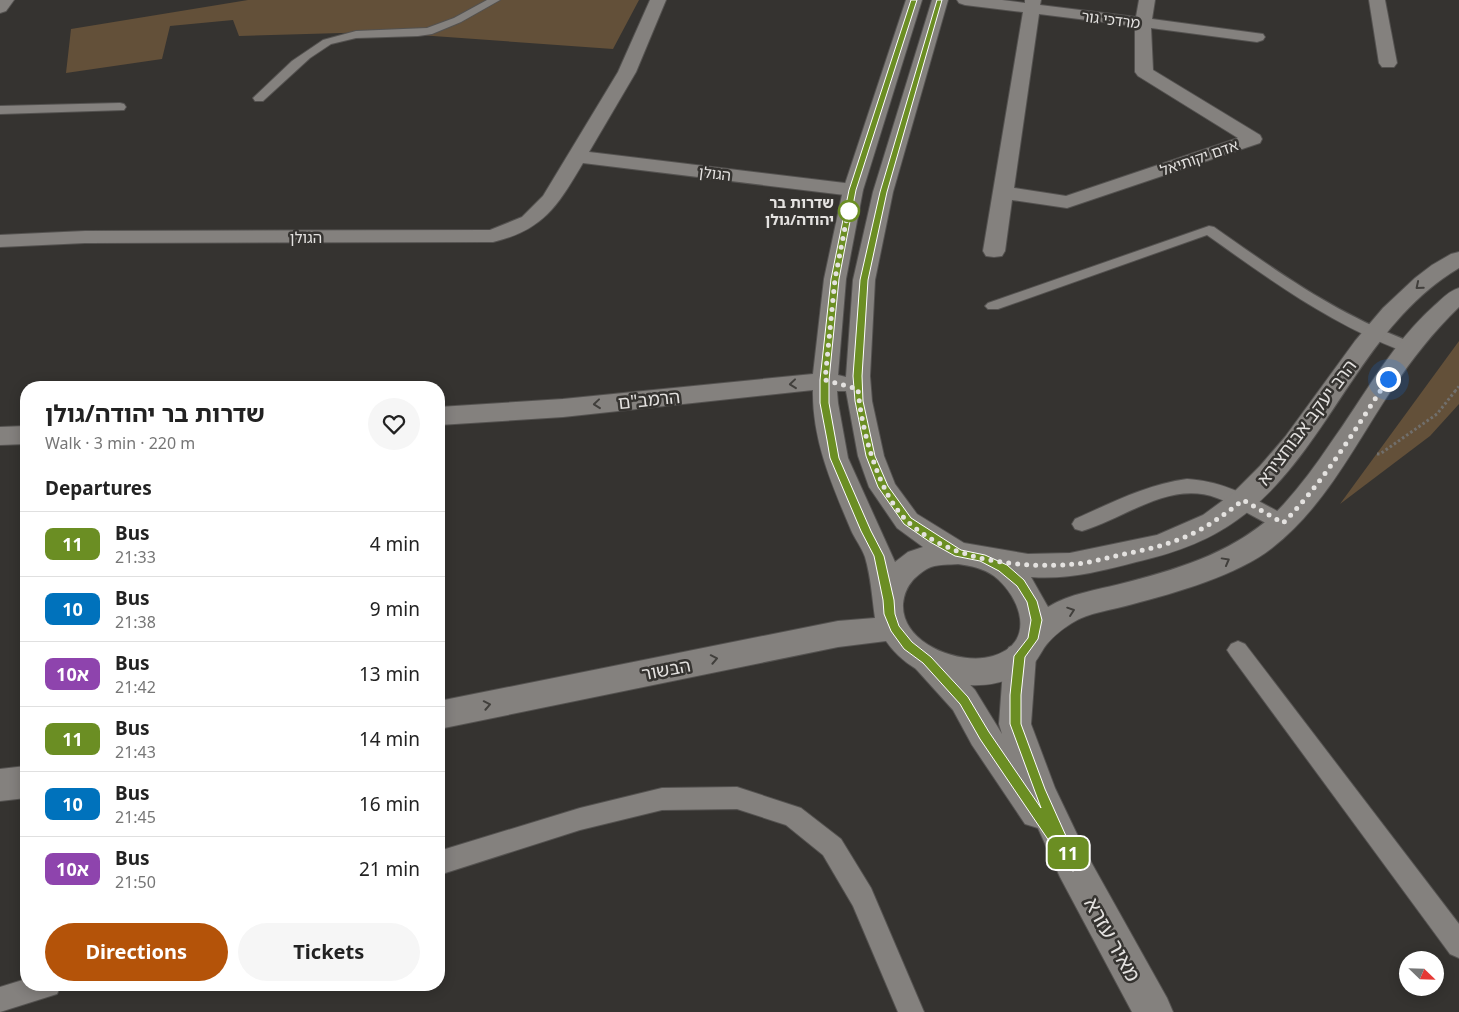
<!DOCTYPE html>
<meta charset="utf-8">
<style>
body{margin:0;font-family:"Noto Sans","Noto Sans Hebrew",sans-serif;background:#f6f6f6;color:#222;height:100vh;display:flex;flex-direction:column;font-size:19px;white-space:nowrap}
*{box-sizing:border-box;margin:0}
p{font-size:16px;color:#767676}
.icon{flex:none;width:28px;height:28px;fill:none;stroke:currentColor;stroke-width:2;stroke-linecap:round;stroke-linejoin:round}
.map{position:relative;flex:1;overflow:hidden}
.side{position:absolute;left:20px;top:381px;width:425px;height:610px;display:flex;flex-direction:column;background:#fff;border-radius:20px;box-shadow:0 2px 12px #0003}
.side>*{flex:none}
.badge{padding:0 10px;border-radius:8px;font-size:18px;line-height:32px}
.needle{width:32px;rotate:113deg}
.tools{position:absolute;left:1399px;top:951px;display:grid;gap:10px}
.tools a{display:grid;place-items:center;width:45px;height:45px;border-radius:50%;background:#fff;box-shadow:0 2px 12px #0003;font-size:25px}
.you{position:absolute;width:25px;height:25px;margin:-12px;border:4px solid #fff;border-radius:50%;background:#1a73e8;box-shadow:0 0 0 8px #1a73e833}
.map>.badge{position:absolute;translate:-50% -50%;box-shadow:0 0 0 2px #fff}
h2{padding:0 25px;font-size:19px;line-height:45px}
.round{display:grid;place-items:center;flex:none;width:52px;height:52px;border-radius:26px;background:#f6f6f6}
.summary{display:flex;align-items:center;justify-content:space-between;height:85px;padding:0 25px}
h1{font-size:24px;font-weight:700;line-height:38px}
.primary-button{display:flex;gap:10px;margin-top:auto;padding:10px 25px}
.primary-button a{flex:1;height:58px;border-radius:30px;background:#b45309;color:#fff;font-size:20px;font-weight:700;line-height:58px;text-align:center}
.primary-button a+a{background:#f6f6f6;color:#222}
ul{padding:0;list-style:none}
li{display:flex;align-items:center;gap:15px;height:65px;padding:0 25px;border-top:1px solid #e0e0e0}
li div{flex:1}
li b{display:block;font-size:19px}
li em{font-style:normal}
li .badge{min-width:55px;font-weight:700;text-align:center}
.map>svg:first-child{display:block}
</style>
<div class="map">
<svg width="1459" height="1012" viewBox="0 0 1459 1012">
<rect width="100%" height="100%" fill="#353330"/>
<g fill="#635039">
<polygon points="248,0 639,0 613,49 377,32 239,36 233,20 170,26 162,59 66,73 71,29"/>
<polygon points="1459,341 1459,404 1430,436 1340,504"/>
</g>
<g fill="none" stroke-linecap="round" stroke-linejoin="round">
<g stroke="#545250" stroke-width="2">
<g id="service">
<polygon points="487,0 500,0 461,22 432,34 418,36 356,38 331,44 310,58 263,101 255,101 253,98 292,61 323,40 356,31 427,28 454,18"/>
<polygon points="120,103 124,104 126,107 124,110 0,114 0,106"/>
<path d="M1209 226 1214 227C1281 274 1336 314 1414 343L1416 347 1414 351 1408 352 1402 351C1327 322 1272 281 1207 235L998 309H988L985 306 988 303Z"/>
<path d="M1187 479C1225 481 1257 500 1290 518L1293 523 1290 528 1283 530C1260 523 1240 506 1217 498 1170 480 1126 518 1082 531L1075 529 1072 524 1075 519C1111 503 1148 484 1187 479Z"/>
<polygon points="1238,641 1245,644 1459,924 1459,958 1450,954 1231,656 1227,650 1231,644"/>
<polygon points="737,787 801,808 841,839 871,888 924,1012 898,1012 853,906 823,855 786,825 737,809 662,810 580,830 439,875 439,851 580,808 662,788"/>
<polygon points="26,979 26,985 61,985 57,994 0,1012 0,987"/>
</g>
</g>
<g stroke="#545250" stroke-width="2">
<g id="minor">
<polygon points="0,0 14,0 6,11 0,13"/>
<path d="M650 0H666L636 72 589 152 853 184 860 186 863 190 860 194 853 196 583 163C558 205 544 230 493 242L85 243 0 247V235L85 231 490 230 522 217 543 196 618 72Z"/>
<path d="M957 0H1002L1025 3V0H1041L1040 5 1136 17 1139 0H1155L1152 19 1263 34 1265 37 1263 40 1257 42 1151 28 1153 70 1260 135 1262 139 1260 143 1067 208 1012 200 1005 251 1002 256 994 257 986 256 983 251 1023 12 965 5 959 3ZM1039 14 1135 26V72L1138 76 1238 138 1066 196 1014 188Z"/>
<polygon points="1369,0 1385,0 1397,63 1394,67 1382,67 1379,63"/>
<polygon points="1020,643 1031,647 1036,656 1031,724 1055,788 1086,853 1167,998 1173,1012 1132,1012 1060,877 1038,828 1025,824 972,745 953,710 916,669 911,660 916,651 927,647 938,651 975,690 1002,734 999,724 1004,656 1009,647"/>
</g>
</g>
<g stroke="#545250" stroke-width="2">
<g id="tertiary">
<path d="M906 0H922L863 190 846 279 838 375 846 377 853 280 873 192 932 0H948L893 192 875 280 870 376 872 401 884 456 895 484 917 514 964 543 1028 554 1070 553 1157 535 1203 515 1233 493 1260 466 1285 437 1355 341 1383 308 1415 278 1432 265 1451 254 1459 252V268C1359 327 1329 454 1237 520 1207 542 1171 554 1136 562 1102 571 1067 580 1031 577L1048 607C1069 594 1096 590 1120 584 1179 569 1241 551 1284 504 1301 485 1316 465 1330 444 1364 397 1391 344 1435 305 1443 298 1449 291 1459 288V307C1433 332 1412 359 1392 389 1356 443 1325 507 1272 548 1238 575 1175 593 1133 604 1113 610 1089 612 1072 623 1062 629 1050 639 1044 648 1039 656 1036 663 1028 669 985 700 915 684 886 641L838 647 439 729V701L838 621 875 618C872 597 871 577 865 557 862 548 855 539 851 530 832 485 812 440 813 390L563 417 439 425V407L563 399 813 374 824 279 843 190ZM837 391H846L858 456 869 487 897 528 923 547 908 552 895 562 848 458 838 403ZM958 564C971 566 983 568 994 576 1021 597 1037 643 993 656 961 666 901 644 903 604 904 594 907 587 913 580 918 575 925 569 931 567 940 564 949 565 958 564Z"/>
<polygon points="26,426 26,444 0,445 0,427"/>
<polygon points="26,766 26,798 0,801 0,769"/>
</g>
</g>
<polyline stroke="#716f6c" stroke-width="2.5" stroke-dasharray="2 2" stroke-linecap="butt" points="1455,391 1459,386"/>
<polyline stroke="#716f6c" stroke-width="3" stroke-dasharray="2.5 2.5" stroke-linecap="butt" points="1377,454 1380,454 1437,414 1456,390"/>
<use href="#service" fill="#84817e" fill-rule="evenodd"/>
<use href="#minor" fill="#84817e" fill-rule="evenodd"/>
<use href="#tertiary" fill="#84817e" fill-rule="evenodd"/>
</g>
<defs><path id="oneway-chevron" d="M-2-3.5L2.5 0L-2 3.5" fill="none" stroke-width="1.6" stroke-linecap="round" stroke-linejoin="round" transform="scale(1.25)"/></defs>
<g stroke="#413f3c">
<use href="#oneway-chevron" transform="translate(1419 286) rotate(140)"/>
<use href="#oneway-chevron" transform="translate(793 384) rotate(174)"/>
<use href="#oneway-chevron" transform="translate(597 404) rotate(174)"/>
<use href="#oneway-chevron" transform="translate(1226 561) rotate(-29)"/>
<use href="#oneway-chevron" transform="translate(1071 611) rotate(-19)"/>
<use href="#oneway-chevron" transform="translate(714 659) rotate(-11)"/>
<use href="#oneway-chevron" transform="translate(487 705) rotate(-11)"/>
</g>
<polygon fill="#6b8e23" stroke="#fff" points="911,0 917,0 856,190 839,279 829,380 829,403 839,458 871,531 884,556 894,600 895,614 899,626 912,642 931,657 968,697 989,732 1041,808 1010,724 1010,695 1014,656 1028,638 1031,620 1027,602 1017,586 999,571 980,561 955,556 930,542 904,524 878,487 866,456 855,401 853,376 860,280 880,192 937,0 942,0 887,192 868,280 862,376 863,401 875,456 888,486 911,518 961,550 985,555 1007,565 1024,580 1037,601 1042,620 1038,639 1025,657 1021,695 1021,724 1045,789 1079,865 1078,869 1073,871 1068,869 980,739 960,704 923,663 904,649 891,631 884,614 883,600 874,556 861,531 830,458 827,440 820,403 820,380 831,279 849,190"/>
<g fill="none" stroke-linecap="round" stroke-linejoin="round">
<path stroke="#e4e2e0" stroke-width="5" stroke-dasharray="0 9" d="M849 211V207L835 279 825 380 858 389C861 428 878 493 907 521 949 561 1021 569 1075 564 1090 563 1105 558 1120 555 1146 550 1172 544 1196 532 1213 523 1228 512 1243 500L1283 523C1325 481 1356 428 1388 379"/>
</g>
<circle fill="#fff" stroke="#6b8e23" stroke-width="2.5" cx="849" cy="211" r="10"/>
<g text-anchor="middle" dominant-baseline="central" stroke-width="5" stroke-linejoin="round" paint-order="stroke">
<g font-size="15" fill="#e4e2e0" stroke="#353330">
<text transform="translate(1111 19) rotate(7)">מרדכי גור</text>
<text transform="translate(1199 157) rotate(-19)">אדם יקותיאל</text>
<text transform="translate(715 173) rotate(7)">הגולן</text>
<text x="306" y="237">הגולן</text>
</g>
<g font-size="15" font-weight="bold" fill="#e4e2e0" stroke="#353330" text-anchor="end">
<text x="834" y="202">שדרות בר<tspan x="834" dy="17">יהודה/גולן</tspan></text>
</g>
<g font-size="18" fill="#e4e2e0" stroke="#353330">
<text transform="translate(649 399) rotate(-6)">הרמב"ם</text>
<text transform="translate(1306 422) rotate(-53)">הרב יעקב אבוחצירא</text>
<text transform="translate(666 669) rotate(-11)">הבשור</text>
</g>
<g font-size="21" fill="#e4e2e0" stroke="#353330">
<text transform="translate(1113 939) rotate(61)">מאיר עזרא</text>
</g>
</g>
</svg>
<div class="tools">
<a><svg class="needle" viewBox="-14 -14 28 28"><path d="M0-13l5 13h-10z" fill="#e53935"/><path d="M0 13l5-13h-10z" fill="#767676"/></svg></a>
</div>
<div class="you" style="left:1388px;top:379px"></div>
<b class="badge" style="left:1068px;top:853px;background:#6b8e23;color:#fff">11</b>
<section class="side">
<div class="summary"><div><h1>שדרות בר יהודה/גולן</h1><p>Walk · 3 min · 220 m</p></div><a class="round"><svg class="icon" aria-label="heart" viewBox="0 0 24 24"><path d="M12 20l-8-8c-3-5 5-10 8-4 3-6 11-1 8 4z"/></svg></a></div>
<h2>Departures</h2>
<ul>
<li><span class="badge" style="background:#6b8e23;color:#fff">11</span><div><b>Bus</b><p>21:33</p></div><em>4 min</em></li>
<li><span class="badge" style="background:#0072bc;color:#fff">10</span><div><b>Bus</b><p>21:38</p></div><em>9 min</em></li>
<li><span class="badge" style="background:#8e44ad;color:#fff">10א</span><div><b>Bus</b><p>21:42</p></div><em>13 min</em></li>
<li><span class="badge" style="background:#6b8e23;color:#fff">11</span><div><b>Bus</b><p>21:43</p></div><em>14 min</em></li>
<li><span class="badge" style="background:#0072bc;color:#fff">10</span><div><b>Bus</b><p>21:45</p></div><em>16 min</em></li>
<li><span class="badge" style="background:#8e44ad;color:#fff">10א</span><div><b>Bus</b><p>21:50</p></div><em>21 min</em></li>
</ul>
<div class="primary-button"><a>Directions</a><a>Tickets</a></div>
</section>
</div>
